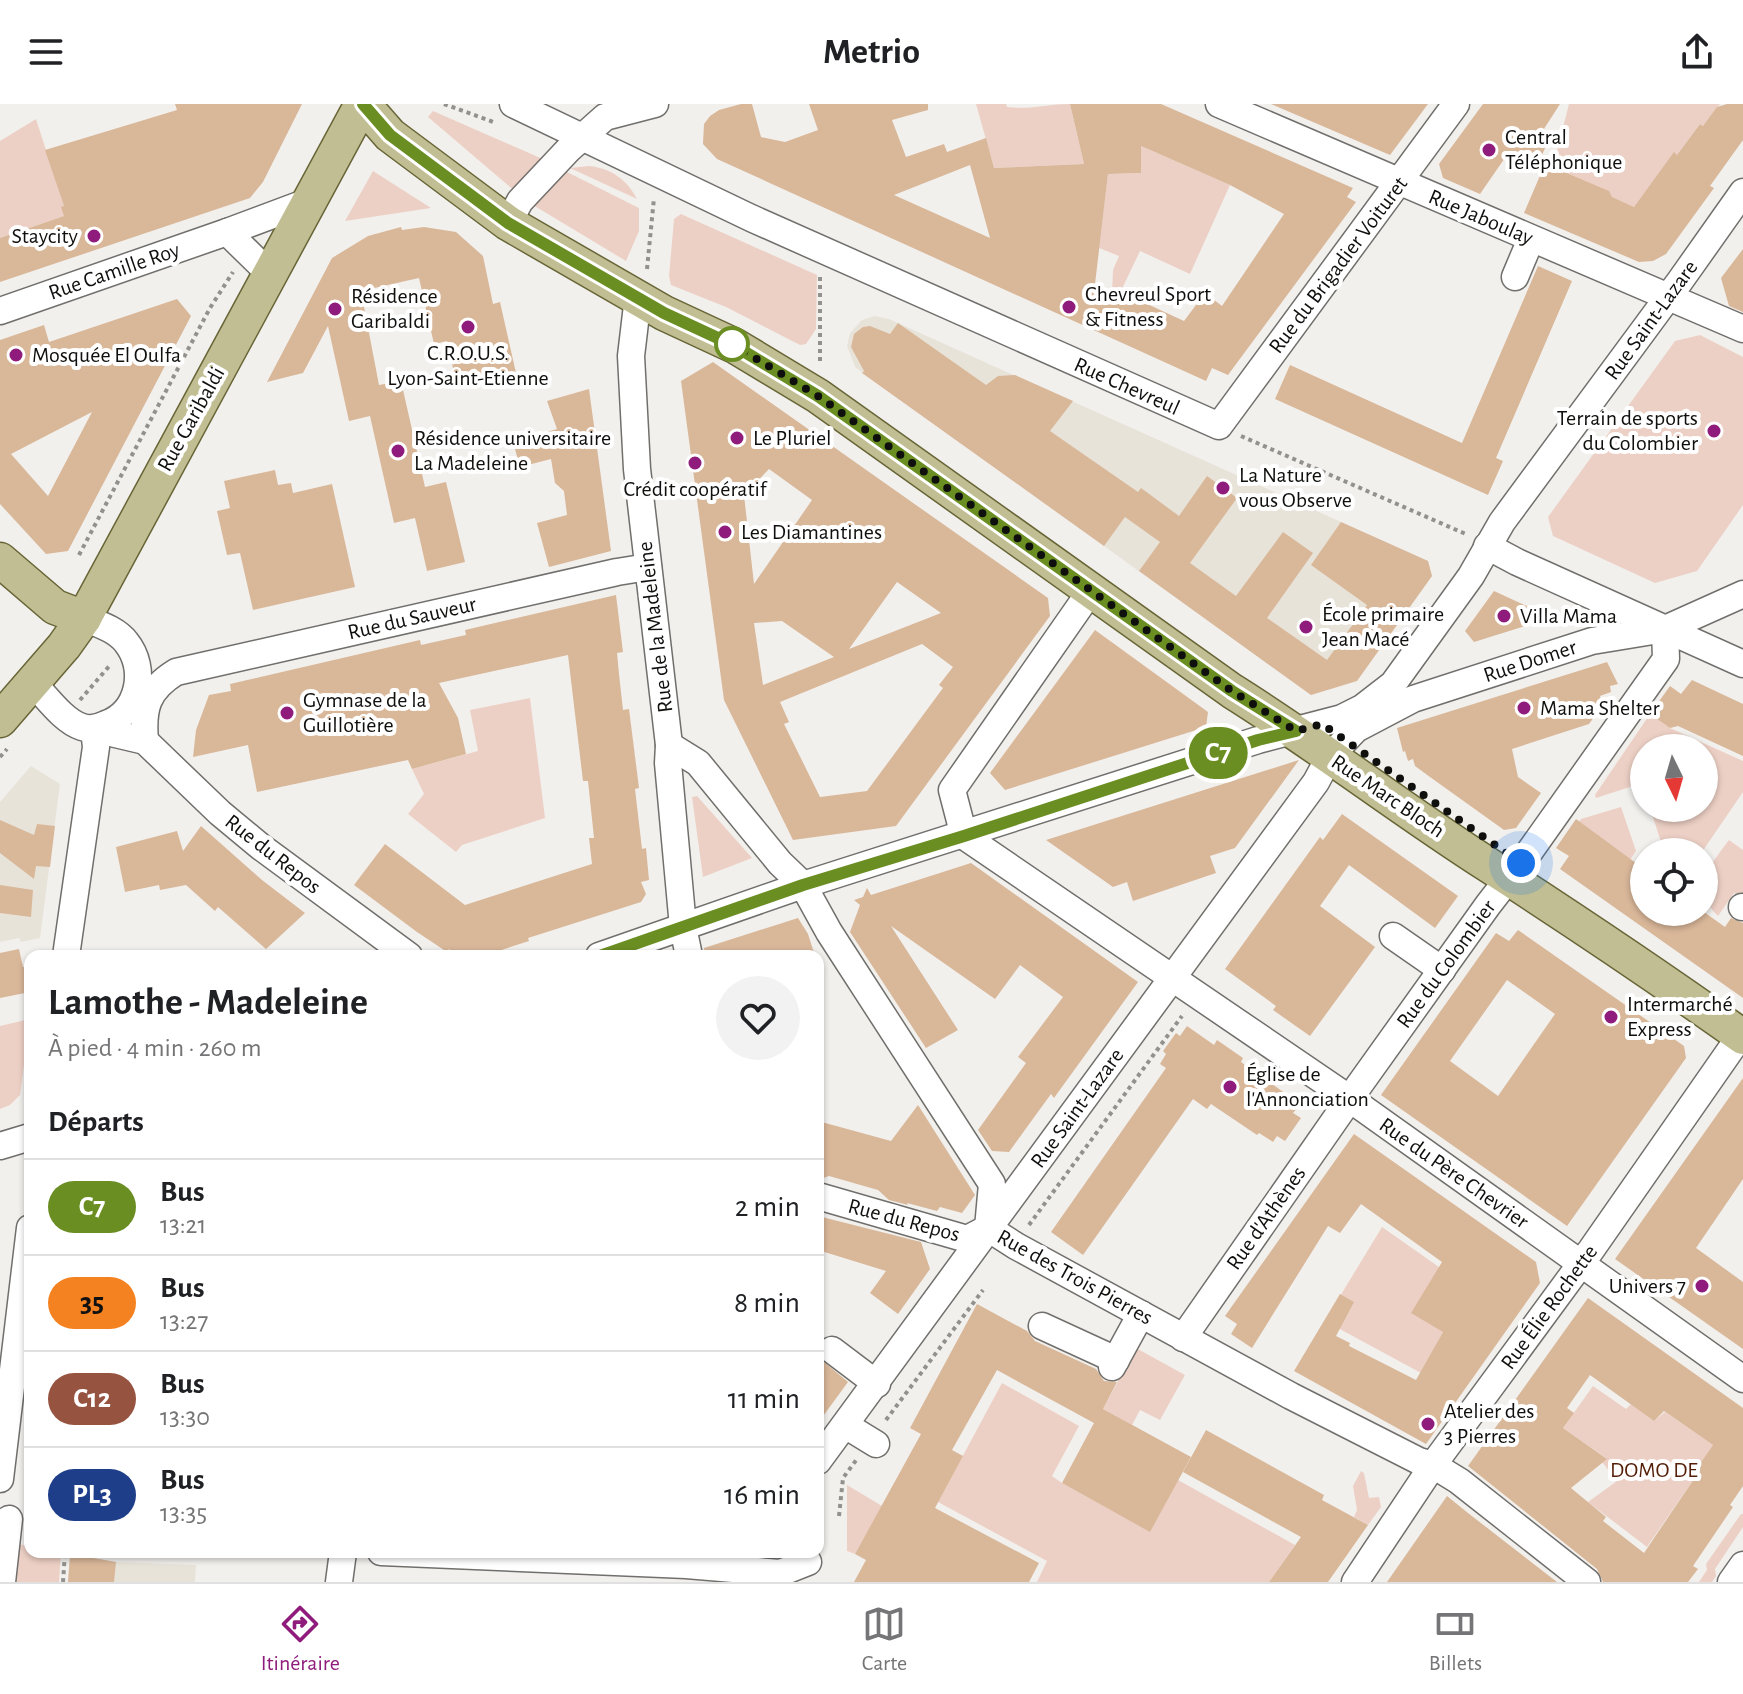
<!DOCTYPE html>
<html lang="fr">
<meta charset="utf-8">
<style>
body{margin:0;font-family:"Alegreya Sans",sans-serif;background:#f2f2f2;color:#202124;height:100vh;display:flex;flex-direction:column;font-size:30px;white-space:nowrap}
*{box-sizing:border-box;margin:0}
p{font-size:26px;color:#757577}
.icon{flex:none;width:44px;height:44px;fill:none;stroke:currentColor;stroke-width:2;stroke-linecap:round;stroke-linejoin:round}
.map{position:relative;flex:1;overflow:hidden}
.details{position:absolute;left:24px;top:846px;width:800px;height:608px;display:flex;flex-direction:column;background:#fff;border-radius:16px;box-shadow:0 2px 6px #0004}
.details>*{flex:none}
.badge{padding:0 16px;border-radius:26px;font-size:28px;line-height:52px}
.needle{width:52px;rotate:175deg}
.controls{position:absolute;left:1630px;top:630px;display:grid;gap:16px}
.controls a{display:grid;place-items:center;width:88px;height:88px;border-radius:50%;background:#fff;box-shadow:0 2px 6px #0004;font-size:40px}
.you{position:absolute;width:40px;height:40px;margin:-20px;border:6px solid #fff;border-radius:50%;background:#1a73e8;box-shadow:0 0 0 12px #1a73e833}
.map>.badge{position:absolute;translate:-50% -50%;box-shadow:0 0 0 4px #fff}
h2{padding:0 24px;font-size:30px;line-height:72px}
.round{display:grid;place-items:center;flex:none;width:84px;height:84px;border-radius:42px;background:#f2f2f2}
.headline{display:flex;align-items:center;justify-content:space-between;height:136px;padding:0 24px}
h1{font-size:38px;font-weight:700;line-height:60px}
ul{padding:0;list-style:none}
li{display:flex;align-items:center;gap:24px;height:96px;padding:0 24px;border-top:2px solid #e0e0e0}
li div{flex:1}
li b{display:block;font-size:30px}
li em{font-style:normal}
li .badge{min-width:88px;font-weight:700;text-align:center}
header{display:flex;justify-content:space-between;align-items:center;height:104px;padding:0 24px;background:#fff;font-size:36px;font-weight:700}
.tabs{display:flex;justify-content:space-around;align-items:center;height:112px;border-top:2px solid #e0e0e0;background:#fff;font-size:22px;color:#757577}
.tabs a{display:grid;justify-items:center;gap:4px}
.tabs .on{color:#8f1c7c}
.map>svg:first-child{display:block}
</style>
<header><svg class="icon" aria-label="menu" viewBox="0 0 24 24"><path d="M4 6h16M4 12h16M4 18h16"/></svg>Metrio<svg class="icon" aria-label="share" viewBox="0 0 24 24"><path d="M12 15V3M7 8l5-5 5 5M5 13v7h14v-7"/></svg></header>
<div class="map">
<svg width="1743" height="1478" viewBox="0 0 1743 1478">
<rect width="100%" height="100%" fill="#f2f0ed"/>
<g fill="#e8e3d9">
<polygon points="875,212 889,215 1428,457 1432,472 1358,575 1311,591 855,263 847,242 850,229 862,216"/>
<polygon points="31,662 60,680 40,834 21,838 19,834 0,838 0,698"/>
<polygon points="76,1451 116,1458 196,1461 195,1478 74,1478"/>
</g>
<g fill="#edd0c5">
<path d="M976 0H1006L1007 3C1032 6 1046 0 1070 0L1084 60 994 64Z"/>
<polygon points="1569,0 1720,0 1703,22 1700,20 1677,51 1674,49 1634,103 1552,67"/>
<polygon points="433,7 545,56 516,88 428,13"/>
<polygon points="36,15 64,102 64,112 0,134 0,37"/>
<polygon points="1141,42 1230,81 1190,170 1140,147 1119,191 1112,188 1113,166 1119,152 1099,144 1108,70 1141,69"/>
<path d="M589 62C611 64 627 76 637 95L570 64Z"/>
<polygon points="559,64 639,104 639,127 626,157 528,98"/>
<polygon points="373,67 431,104 345,117"/>
<polygon points="681,110 817,171 816,225 806,240 800,241 726,203 671,181 669,172 674,115"/>
<polygon points="1700,231 1743,253 1743,401 1697,467 1655,479 1553,432 1548,413 1675,237"/>
<polygon points="530,594 545,714 462,741 456,748 408,710 424,690 412,665 478,647 470,606"/>
<polygon points="1650,610 1670,624 1743,657 1743,688 1702,748 1664,747 1650,704 1704,704 1704,644 1644,644 1644,685 1642,679 1596,694 1595,691"/>
<polygon points="697,692 752,754 703,773 692,693"/>
<polygon points="1621,703 1636,747 1630,756 1579,718 1581,715"/>
<path d="M1729 736 1743 746V794L1734 789 1718 812C1689 783 1710 762 1729 736Z"/>
<polygon points="30,915 20,991 10,1001 0,1005 0,922"/>
<polygon points="1382,1123 1439,1163 1443,1228 1421,1269 1325,1217"/>
<polygon points="1136,1244 1185,1271 1160,1316 1140,1306 1132,1321 1103,1305"/>
<polygon points="1002,1279 1079,1322 1052,1372 1062,1379 1149,1427 1178,1376 1295,1441 1269,1478 1037,1478 1047,1457 938,1398"/>
<polygon points="1593,1282 1626,1305 1631,1300 1654,1317 1665,1308 1713,1341 1698,1363 1700,1366 1647,1443 1588,1398 1617,1377 1602,1358 1606,1354 1563,1324"/>
<polygon points="1361,1367 1364,1369 1369,1394 1379,1393 1381,1403 1368,1421 1354,1413 1357,1406 1353,1382"/>
<polygon points="847,1381 882,1402 855,1450 847,1447"/>
<polygon points="1741,1410 1743,1410 1743,1423 1715,1465 1716,1472 1712,1478 1699,1478 1707,1466 1706,1460"/>
<polygon points="10,1439 30,1442 30,1448 61,1448 59,1478 6,1478"/>
</g>
<g fill="#d9b799" fill-rule="evenodd">
<polygon points="175,0 302,0 263,78 250,94 0,178 0,134 64,112 61,103 64,102 45,46 177,6"/>
<path d="M741 0H752L761 33 785 38 818 26 809 0H928V6L892 16 906 53 944 40 947 48 986 34 994 64 1084 60 1070 0H1161L1353 84 1347 93 1356 98 1228 271 1212 264 1206 277 717 55 703 40 704 20 710 12 719 6ZM1141 42 1230 81 1284 110 1222 202 1205 189 1184 217 1130 192 1128 196 1095 180 1108 70 1141 69ZM970 61 990 134 894 91Z"/>
<polygon points="1271,0 1428,0 1390,51"/>
<polygon points="1483,0 1560,0 1542,28 1547,40 1535,66 1509,48 1480,90 1443,74 1439,60"/>
<polygon points="1727,0 1743,0 1743,36 1710,82 1714,84 1666,150 1653,157 1639,158 1524,109 1545,60 1609,87 1612,93 1634,103 1674,48 1677,51 1700,20 1703,22 1717,3"/>
<polygon points="401,123 402,126 424,123 456,128 483,152 493,200 500,198 516,269 457,282 447,237 434,240 419,174 361,187 379,281 401,277 425,383 446,378 465,458 427,467 415,414 394,419 370,312 349,317 328,222 303,269 267,278 332,154 368,132"/>
<polygon points="1743,145 1743,208 1729,202 1721,174"/>
<polygon points="1538,162 1572,177 1496,354 1503,357 1488,391 1275,295 1290,261 1462,339"/>
<path d="M177 195 191 212 68 447 46 450 0 400V236L44 221 49 238ZM92 308 48 392 11 350Z"/>
<polygon points="898,219 986,281 998,272 1015,271 1073,297 1050,327 1138,388 1141,384 1179,412 1207,372 1237,394 1190,459 1236,492 1283,428 1313,449 1267,514 1327,556 1367,501 1311,461 1341,418 1428,457 1432,472 1357,577 1311,591 1139,467 1160,438 1125,413 1104,442 862,269 864,267 851,243 854,230 863,223 870,222 890,230"/>
<path d="M713 258 1048 494 1050 512 896 722 793 736 724 596 681 277ZM769 365 812 396 754 480 744 391ZM897 478 941 509 849 545ZM782 517 834 553 763 581 754 519ZM922 540 953 563 939 581 943 584 867 687 820 693 784 620 789 618 780 598Z"/>
<polygon points="589,285 611,447 549,463 537,419 567,411 564,387 555,379 551,355 520,363 513,338 557,325 547,297"/>
<polygon points="275,366 278,381 291,379 293,389 332,380 355,483 253,506 240,449 227,451 217,407 230,404 224,377"/>
<polygon points="1494,487 1533,505 1532,520 1474,538 1465,527"/>
<polygon points="616,491 623,548 617,549 619,570 623,606 629,605 639,684 635,685 642,745 646,744 649,776 641,778 646,790 641,798 528,834 529,837 483,852 458,852 449,845 447,848 417,828 354,781 385,740 465,801 592,760 589,734 594,734 588,677 583,677 568,551 439,579 458,614 466,650 412,665 408,656 257,688 248,641 193,653 196,626 209,591 231,587 230,580 420,536 421,541 466,531 465,526"/>
<polygon points="1095,526 1208,608 1206,623 1005,686 990,669"/>
<polygon points="1607,558 1618,580 1610,582 1611,588 1600,592 1603,601 1589,620 1512,645 1518,673 1541,689 1516,724 1504,726 1430,673 1415,662 1413,655 1408,657 1405,647 1403,648 1397,624"/>
<polygon points="1692,576 1743,600 1743,652 1678,622 1670,624 1650,610 1670,582 1681,590"/>
<polygon points="1299,656 1235,744 1210,752 1216,769 1133,797 1127,778 1113,783 1046,736"/>
<polygon points="1342,710 1458,792 1435,824 1349,761 1320,802 1375,843 1310,932 1273,906 1276,902 1225,865 1320,733 1323,736"/>
<polygon points="1576,715 1644,765 1644,808 1704,808 1725,823 1731,814 1743,819 1743,894 1560,765 1569,752 1556,744"/>
<polygon points="0,716 34,731 37,720 55,722 50,763 36,762 34,775 0,749"/>
<polygon points="201,722 262,776 305,809 266,845 218,803 215,807 186,781 160,786 159,781 125,788 116,743 177,727 183,747"/>
<polygon points="971,759 1138,878 1054,994 1051,990 1009,1048 992,1047 978,1026 1026,959 1018,953 1063,893 1020,861 995,895 891,822 958,926 926,944 850,828 860,801 854,796 863,793 867,784 871,791"/>
<polygon points="0,781 33,786 31,813 0,809"/>
<polygon points="798,814 808,830 815,852 705,852 704,844"/>
<path d="M1518 826 1684 942 1686 954 1567 1122 1381 991 1496 829 1509 837ZM1507 876 1555 910 1498 992 1450 957Z"/>
<polygon points="19,845 23,863 30,862 30,888 0,894 0,849"/>
<polygon points="1187,922 1214,941 1217,936 1243,954 1241,958 1286,990 1284,993 1298,1003 1293,1009 1301,1014 1285,1037 1277,1032 1273,1038 1259,1029 1257,1031 1211,1000 1207,1005 1193,995 1083,1151 1051,1128 1166,964 1160,960 1166,950 1163,947 1176,929 1180,932"/>
<polygon points="1743,974 1743,1075 1696,1144 1743,1178 1743,1245 1615,1155"/>
<polygon points="918,1001 975,1091 962,1109 940,1103 937,1107 907,1099 908,1101 889,1096 878,1086 829,1072 818,1076 818,1017 891,1037"/>
<polygon points="1354,1030 1536,1158 1540,1179 1426,1340 1294,1267 1340,1190 1354,1198 1336,1232 1350,1239 1349,1242 1416,1276 1443,1228 1411,1209 1442,1158 1361,1100 1340,1129 1328,1122 1252,1244 1231,1230 1237,1220 1225,1212"/>
<polygon points="818,1112 921,1138 930,1165 898,1210 870,1189 886,1167 818,1146"/>
<path d="M1588 1194 1743 1304V1382L1730 1401 1733 1403 1693 1462 1698 1465 1688 1478H1603L1597 1465 1468 1362ZM1590 1271 1654 1317 1664 1307 1713 1341 1697 1364 1700 1366 1644 1449 1603 1417 1606 1413 1571 1384 1607 1355 1563 1324 1574 1309 1567 1304Z"/>
<polygon points="977,1200 1027,1227 1035,1237 1096,1265 1104,1277 1117,1278 1103,1305 1191,1353 1150,1428 1062,1379 1094,1319 997,1266 952,1346 963,1352 935,1404 1039,1459 1029,1478 854,1478 866,1456 855,1450 921,1330 910,1324"/>
<polygon points="818,1253 848,1278 818,1319"/>
<polygon points="1206,1326 1324,1391 1322,1396 1368,1421 1328,1478 1269,1478 1301,1433 1183,1368"/>
<polygon points="1447,1392 1468,1409 1557,1478 1387,1478"/>
<polygon points="70,1450 116,1458 114,1478 68,1478"/>
</g>
<g fill="none" stroke-linecap="round" stroke-linejoin="round">
<g stroke="#706f6c" stroke-width="29">
<g id="minor">
<polyline points="513,0 751,114 1219,322 1456,0"/>
<polyline points="1219,0 1743,225"/>
<polyline points="508,119 520,97 568,46 605,13 655,0"/>
<polyline points="227,128 310,97"/>
<polyline points="1515,173 1531,135"/>
<polyline points="638,193 631,252 637,365 669,641 668,659 683,823 689,852"/>
<polyline points="0,207 227,128 270,170"/>
<polyline points="1487,442 1517,458 1743,560"/>
<polyline points="1092,485 952,686 964,732 1350,995 1743,1275"/>
<path d="M32 578C46 592 63 617 82 623 91 626 98 624 106 620 139 608 148 565 126 538 116 525 98 520 84 514"/>
<path d="M145 637C142 604 147 586 176 568L617 468 648 463"/>
<polyline points="669,641 698,659 780,759 803,781 829,828 992,1080 988,1124"/>
<polyline points="1742,803 1743,803"/>
<polyline points="1393,832 1442,866"/>
<polyline points="66,852 96,643 94,625 145,637 220,709 261,743 409,852"/>
<polyline points="599,852 803,781 1258,636 1342,614 1362,604 1393,580 1471,472 1502,418 1680,177 1743,88"/>
<polyline points="0,1042 30,1033"/>
<polyline points="818,1092 967,1135 988,1124"/>
<polyline points="988,1124 1016,1142 1291,1292 1419,1357 1433,1361 1459,1377 1587,1478"/>
<polyline points="1042,1222 1116,1256"/>
<polyline points="1183,1234 1360,980 1488,801 1530,747 1666,555 1665,525"/>
<polyline points="832,1246 877,1280"/>
<polyline points="1112,1263 1141,1210"/>
<polyline points="845,1321 876,1340"/>
<polyline points="818,1357 1316,678 1330,652 1356,625 1413,595 1592,537 1665,525 1743,490"/>
<polyline points="0,1375 30,1124"/>
<polyline points="381,1448 686,1461 780,1469 808,1458"/>
<polyline points="2,1478 9,1415"/>
<polyline points="339,1478 343,1448"/>
<polyline points="1355,1478 1433,1361 1591,1146 1743,928"/>
<polyline points="1731,1478 1743,1461"/>
</g>
</g>
<g stroke="#676536" stroke-width="37">
<g id="major">
<path d="M363 0 390 31 508 119 664 209 735 242 818 292 1232 587C1320 642 1402 706 1490 762 1575 817 1660 874 1743 933"/>
<polyline points="0,456 55,503 84,514"/>
<polyline points="0,616 64,542 84,514 362,0"/>
</g>
</g>
<g stroke="#92918e" stroke-width="4" stroke-dasharray="4 4" stroke-linecap="butt">
<polyline points="444,0 496,19"/>
<polyline points="647,165 654,94"/>
<polyline points="820,257 820,170"/>
<polyline points="1241,332 1468,431"/>
<polyline points="79,451 210,204 233,168"/>
<polyline points="80,596 111,560"/>
<polyline points="0,653 7,645"/>
<polyline points="1029,1121 1182,912"/>
<polyline points="886,1316 983,1186"/>
<polyline points="839,1412 843,1374 857,1355"/>
<polyline points="63,1478 65,1448"/>
</g>
<use href="#minor" stroke="#fff" stroke-width="26"/>
<use href="#major" stroke="#c1be93" stroke-width="34"/>
</g>
<g fill="none" stroke-linecap="round" stroke-linejoin="round">
<g stroke="#fff" stroke-width="18">
<polyline id="line" points="363,0 390,31 508,119 664,209 735,242 818,292 1232,587 1296,627 1258,636 964,732 803,781 600,852"/>
</g>
<use href="#line" stroke="#6b8e23" stroke-width="12"/>
<polyline stroke="#0f0f0e" stroke-width="8" stroke-dasharray="0 14.4" points="732,240 818,292 1232,587 1296,627 1322,620 1521,759"/>
</g>
<g fill="#8f1c7c" stroke="#fff" stroke-width="3">
<circle cx="1489" cy="46" r="8"/>
<circle cx="94" cy="132" r="8"/>
<circle cx="1069" cy="203" r="8"/>
<circle cx="335" cy="205" r="8"/>
<circle cx="468" cy="223" r="8"/>
<circle cx="16" cy="251" r="8"/>
<circle cx="1714" cy="327" r="8"/>
<circle cx="737" cy="334" r="8"/>
<circle cx="398" cy="347" r="8"/>
<circle cx="695" cy="359" r="8"/>
<circle cx="1223" cy="384" r="8"/>
<circle cx="725" cy="428" r="8"/>
<circle cx="1504" cy="512" r="8"/>
<circle cx="1306" cy="523" r="8"/>
<circle cx="1524" cy="604" r="8"/>
<circle cx="287" cy="609" r="8"/>
<circle cx="1611" cy="913" r="8"/>
<circle cx="1230" cy="983" r="8"/>
<circle cx="1702" cy="1182" r="8"/>
<circle cx="1428" cy="1320" r="8"/>
</g>
<circle fill="#fff" stroke="#6b8e23" stroke-width="4" cx="732" cy="240" r="16"/>
<g text-anchor="middle" dominant-baseline="central" stroke-width="8" stroke-linejoin="round" paint-order="stroke">
<g font-size="22" fill="#0f0f0e" stroke="#fff" text-anchor="start">
<text x="1505" y="33">Central<tspan x="1505" dy="25">Téléphonique</tspan></text>
<text x="78" y="132" text-anchor="end">Staycity</text>
<text x="1085" y="190">Chevreul Sport<tspan x="1085" dy="25">&amp; Fitness</tspan></text>
<text x="351" y="192">Résidence<tspan x="351" dy="25">Garibaldi</tspan></text>
<text x="468" y="249" text-anchor="middle">C.R.O.U.S.<tspan x="468" dy="25">Lyon-Saint-Etienne</tspan></text>
<text x="32" y="251">Mosquée El Oulfa</text>
<text x="1698" y="314" text-anchor="end">Terrain de sports<tspan x="1698" dy="25">du Colombier</tspan></text>
<text x="414" y="334">Résidence universitaire<tspan x="414" dy="25">La Madeleine</tspan></text>
<text x="753" y="334">Le Pluriel</text>
<text x="1239" y="371">La Nature<tspan x="1239" dy="25">vous Observe</tspan></text>
<text x="695" y="385" text-anchor="middle">Crédit coopératif</text>
<text x="741" y="428">Les Diamantines</text>
<text x="1322" y="510">École primaire<tspan x="1322" dy="25">Jean Macé</tspan></text>
<text x="1520" y="512">Villa Mama</text>
<text x="303" y="596">Gymnase de la<tspan x="303" dy="25">Guillotière</tspan></text>
<text x="1540" y="604">Mama Shelter</text>
<text x="1627" y="900">Intermarché<tspan x="1627" dy="25">Express</tspan></text>
<text x="1246" y="970">Église de<tspan x="1246" dy="25">l'Annonciation</tspan></text>
<text x="1686" y="1182" text-anchor="end">Univers 7</text>
<text x="1444" y="1307">Atelier des<tspan x="1444" dy="25">3 Pierres</tspan></text>
</g>
<g font-size="22" fill="#0f0f0e" stroke="#fff">
<text transform="translate(1481 113) rotate(23)">Rue Jaboulay</text>
<text transform="translate(1338 161) rotate(-53)">Rue du Brigadier Voituret</text>
<text transform="translate(114 167) rotate(-19)">Rue Camille Roy</text>
<text transform="translate(1651 216) rotate(-54)">Rue Saint-Lazare</text>
<text transform="translate(1127 282) rotate(24)">Rue Chevreul</text>
<text transform="translate(191 315) rotate(-61)">Rue Garibaldi</text>
<text transform="translate(412 514) rotate(-13)">Rue du Sauveur</text>
<text transform="translate(655 523) rotate(-97)">Rue de la Madeleine</text>
<text transform="translate(1530 557) rotate(-18)">Rue Domer</text>
<text transform="translate(1388 692) rotate(34)">Rue Marc Bloch</text>
<text transform="translate(273 750) rotate(38)">Rue du Repos</text>
<text transform="translate(1446 860) rotate(-54)">Rue du Colombier</text>
<text transform="translate(1077 1004) rotate(-54)">Rue Saint-Lazare</text>
<text transform="translate(1454 1069) rotate(35)">Rue du Père Chevrier</text>
<text transform="translate(1266 1114) rotate(-55)">Rue d'Athènes</text>
<text transform="translate(904 1116) rotate(15)">Rue du Repos</text>
<text transform="translate(1075 1173) rotate(29)">Rue des Trois Pierres</text>
<text transform="translate(1549 1203) rotate(-54)">Rue Élie Rochette</text>
</g>
<g font-size="22" fill="#541e07" stroke="#fff">
<text x="1654" y="1366">DOMO DE</text>
</g>
</g>
</svg>
<div class="controls">
<a><svg class="needle" viewBox="-14 -14 28 28"><path d="M0-13l5 13h-10z" fill="#e53935"/><path d="M0 13l5-13h-10z" fill="#757577"/></svg></a>
<a><svg class="icon" aria-label="locate" viewBox="0 0 24 24"><circle cx="12" cy="12" r="6"/><path d="M12 2v4M12 18v4M2 12h4M18 12h4"/></svg></a>
</div>
<div class="you" style="left:1521px;top:759px"></div>
<b class="badge" style="left:1218px;top:649px;background:#6b8e23;color:#fff">C7</b>
<section class="details">
<div class="headline"><div><h1>Lamothe - Madeleine</h1><p>À pied · 4 min · 260 m</p></div><a class="round"><svg class="icon" aria-label="heart" viewBox="0 0 24 24"><path d="M12 20l-8-8c-3-5 5-10 8-4 3-6 11-1 8 4z"/></svg></a></div>
<h2>Départs</h2>
<ul>
<li><span class="badge" style="background:#6b8e23;color:#fff">C7</span><div><b>Bus</b><p>13:21</p></div><em>2 min</em></li>
<li><span class="badge" style="background:#f58220;color:#111">35</span><div><b>Bus</b><p>13:27</p></div><em>8 min</em></li>
<li><span class="badge" style="background:#965340;color:#fff">C12</span><div><b>Bus</b><p>13:30</p></div><em>11 min</em></li>
<li><span class="badge" style="background:#1e3e89;color:#fff">PL3</span><div><b>Bus</b><p>13:35</p></div><em>16 min</em></li>
</ul>
</section>
</div>
<nav class="tabs">
<a class="on"><svg class="icon" aria-label="directions" viewBox="0 0 24 24"><path d="M12 3l9 9-9 9-9-9zM9 14v-3h6M13 9l2 2-2 2"/></svg>Itinéraire</a>
<a><svg class="icon" aria-label="map" viewBox="0 0 24 24"><path d="M3 6l6-2 6 2 6-2v14l-6 2-6-2-6 2zM9 4v14M15 6v14"/></svg>Carte</a>
<a><svg class="icon" aria-label="tickets" viewBox="0 0 24 24"><path d="M3 7h18v10H3zM15 7v10"/></svg>Billets</a>
</nav>
